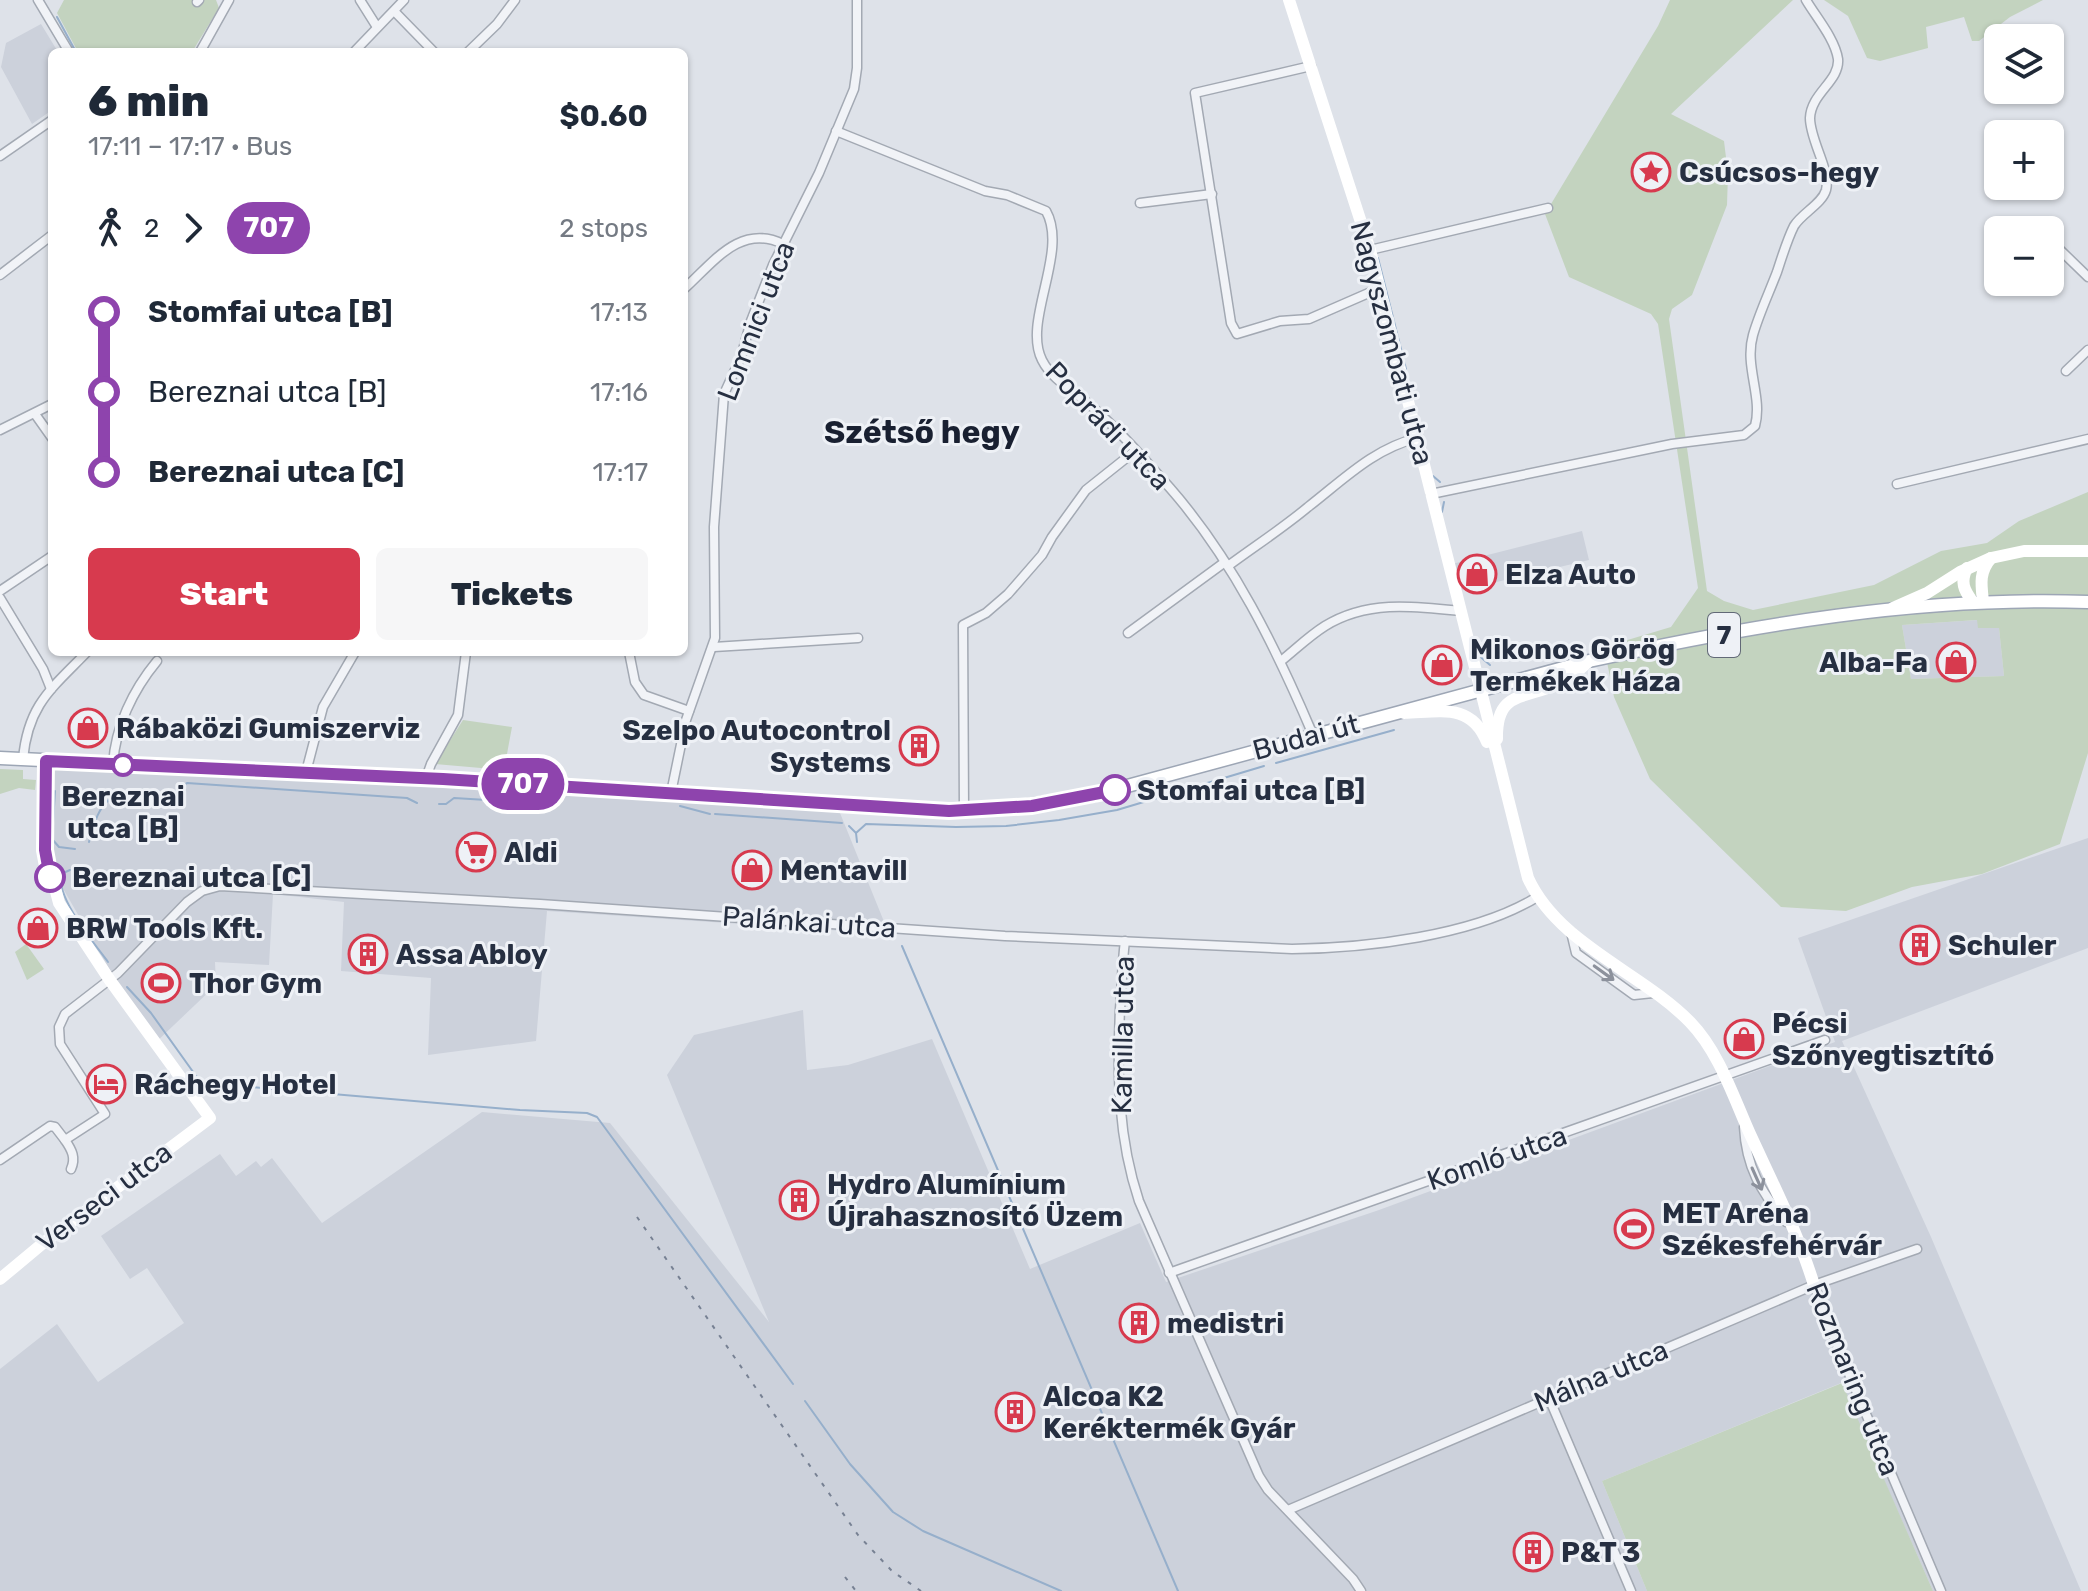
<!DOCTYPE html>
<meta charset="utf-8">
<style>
body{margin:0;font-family:Rubik,sans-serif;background:#f6f6f7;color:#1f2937;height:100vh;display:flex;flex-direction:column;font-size:30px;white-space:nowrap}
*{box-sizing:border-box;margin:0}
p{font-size:26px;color:#747a83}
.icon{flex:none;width:44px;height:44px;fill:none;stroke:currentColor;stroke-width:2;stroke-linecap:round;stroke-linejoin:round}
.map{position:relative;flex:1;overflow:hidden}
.panel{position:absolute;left:48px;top:48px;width:640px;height:608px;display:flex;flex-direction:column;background:#fff;border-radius:12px;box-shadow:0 2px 6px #0004}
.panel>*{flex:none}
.badge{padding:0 16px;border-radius:26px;font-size:28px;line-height:52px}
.tools{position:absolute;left:1984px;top:24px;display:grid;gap:16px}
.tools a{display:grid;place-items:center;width:80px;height:80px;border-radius:12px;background:#fff;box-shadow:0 2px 6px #0004;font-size:40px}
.map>.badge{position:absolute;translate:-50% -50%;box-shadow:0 0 0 4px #fff}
.legs{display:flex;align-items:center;gap:12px;height:88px;padding:0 40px;font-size:26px}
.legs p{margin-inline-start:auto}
.overview{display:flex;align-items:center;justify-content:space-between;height:136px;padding:0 40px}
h1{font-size:44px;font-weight:800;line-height:60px}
.button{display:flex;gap:16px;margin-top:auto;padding:16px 40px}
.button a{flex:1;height:92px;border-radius:12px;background:#d73a4e;color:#fff;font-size:32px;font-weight:800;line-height:92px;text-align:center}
.button a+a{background:#f6f6f7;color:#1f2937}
ul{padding:0 40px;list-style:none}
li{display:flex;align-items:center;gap:28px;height:80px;font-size:30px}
li i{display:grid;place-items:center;width:12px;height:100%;margin:0 10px;background:currentColor}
li i::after{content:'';width:20px;height:20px;margin:-10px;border:6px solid;border-radius:50%;background:#fff}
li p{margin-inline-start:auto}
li:first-child i{background:linear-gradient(#0000 50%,currentColor 0)}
li:last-child i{background:linear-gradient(currentColor 50%,#0000 0)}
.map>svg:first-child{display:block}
</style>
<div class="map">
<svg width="2088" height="1591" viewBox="0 0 2088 1591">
<rect width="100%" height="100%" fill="#dee2e9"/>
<g fill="#ccd1db">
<polygon points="41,24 58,52 52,52 52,110 32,124 1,67 6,43"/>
<polygon points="1582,531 1589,560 1459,591 1452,564"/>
<polygon points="1978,620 1999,628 2004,676 1911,679 1902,625"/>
<polygon points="53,764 838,808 889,934 547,911 536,1041 428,1055 431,978 341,971 344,902 273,894 269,965 215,962 216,985 153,1045 61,885 52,848"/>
<polygon points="2088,838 2088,948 1842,1041 1931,1237 2081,1591 1933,1591 1841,1383 1602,1481 1647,1591 0,1591 0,1369 57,1324 98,1382 184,1323 147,1268 130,1279 101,1236 220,1154 236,1176 256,1161 261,1167 272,1158 322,1223 482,1112 610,1123 769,1322 667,1075 694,1035 803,1010 807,1070 848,1065 932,1039 1030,1269 1140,1223 1166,1282 1379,1210 1835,1042 1798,938"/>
</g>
<g fill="#c3d3bf" fill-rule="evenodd">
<polygon points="64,0 216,0 219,8 192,52 78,52 57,13"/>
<path d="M1670 0H1793L1671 114 1724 141 1728 174 1727 205 1692 295 1672 309 1669 319 1707 591 1724 601 1753 610 1874 585 1941 551 1987 543 2019 521 2088 492V753L2060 844 1982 874 1912 887 1846 911 1781 907 1650 779 1614 697 1604 647 1671 627 1698 588 1658 324 1651 314 1569 277 1545 214 1658 26ZM1977 620 1978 628H1999L2004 676 1911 679 1902 625Z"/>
<polygon points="1824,0 2043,0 2010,17 1979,41 1972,41 1964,17 1926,27 1928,48 1880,61 1867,58 1848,16"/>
<polygon points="463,720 512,727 504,770 435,764"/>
<polygon points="0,769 23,770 23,779 36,780 35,790 19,788 0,794"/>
<polygon points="26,944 44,969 27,980 15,952"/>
<polygon points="1842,1383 1933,1591 1647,1591 1602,1481"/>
</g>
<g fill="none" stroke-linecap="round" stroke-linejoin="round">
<g stroke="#96afcb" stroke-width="2">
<polyline points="57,17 76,52"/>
<polyline points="1378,258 1406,369"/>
<polyline points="1433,476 1440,482"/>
<polyline points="1442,512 1444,502"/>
<polyline points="1477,654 1490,665"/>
<polyline points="1276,763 1394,730"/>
<polyline points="55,791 52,839 59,847 75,849"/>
<polyline points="172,794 187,783 407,798 417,803"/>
<polyline points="439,804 446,804 454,798 503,801"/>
<polyline points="680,806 710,814"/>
<polyline points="715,814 842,823"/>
<polyline points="849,826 856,833"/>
<path d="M89 842C100 799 109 789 155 793"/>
<polyline points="857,842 856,833 866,824 956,827 1006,826 1059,820 1117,810 1264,766"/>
<path d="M70 870 61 874C56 898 94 943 108 962"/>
<polyline points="902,946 1178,1591"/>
<polyline points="127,987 151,1013 196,1076 205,1083 520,1110 587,1113 597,1117 793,1384"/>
<polyline points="805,1401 850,1464 893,1512 923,1531 1061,1591"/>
</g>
<g stroke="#a3a9b3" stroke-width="11">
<g id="street">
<polyline points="38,0 69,52"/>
<polyline points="360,0 377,27"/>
<polyline points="197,2 199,0"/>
<polyline points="395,12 434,52"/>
<polyline points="200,52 229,0"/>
<polyline points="354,52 404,0"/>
<polyline points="468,52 497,24 515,0"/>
<polyline points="1311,66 1195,93 1231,323 1237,334 1280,321 1309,319 1380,288"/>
<path d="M836 131 985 191 1007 195 1046 211C1069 252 1022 321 1042 360 1052 380 1074 391 1090 405 1119 430 1145 460 1170 488 1233 560 1276 648 1313 735"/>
<polyline points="0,156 52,120"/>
<polyline points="1140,203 1212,194"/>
<polyline points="2054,244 2088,277"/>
<polyline points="1370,250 1548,208"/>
<polyline points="0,275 52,235"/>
<path d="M684 289C713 263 740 223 783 244"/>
<polyline points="2066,371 2088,350"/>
<polyline points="35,414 52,438"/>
<polyline points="0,430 52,404"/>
<polyline points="1897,484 2088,439"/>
<path d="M1431 494 1672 444 1744 435 1755 426C1763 397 1744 366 1753 335 1759 314 1769 293 1777 272 1782 257 1787 240 1794 226 1802 213 1822 204 1826 190 1831 170 1810 141 1810 118 1811 93 1840 81 1838 59 1835 39 1816 17 1806 0"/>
<path d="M1228 566C1255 546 1283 528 1308 507 1343 480 1373 449 1417 438"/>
<polyline points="0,591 52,556"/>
<polyline points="0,598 43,669 51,689"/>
<polyline points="1128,633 1225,562"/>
<polyline points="714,647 858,638"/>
<polyline points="629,652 635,682 644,695 689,711"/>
<path d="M1281 661C1296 649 1309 636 1325 626 1367 600 1414 606 1460 611"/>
<path d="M23 759C28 705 51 689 87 652"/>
<path d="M113 765C115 727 133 690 157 661"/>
<polyline points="306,772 323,707 355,652"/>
<polyline points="426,778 431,764 458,715 466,652"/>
<polyline points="671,793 686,720 715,638 714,527 724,394 741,357 751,321 773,265 819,173 854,89 857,68 857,0"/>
<polyline points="964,810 963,625 986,613 1008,594 1042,555 1052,537 1086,490 1135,451"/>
<polyline points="1571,932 1576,953 1634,995 1653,993"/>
<path d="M1125 941C1122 963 1122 986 1120 1009 1117 1075 1118 1138 1139 1201L1259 1476 1268 1490 1353 1579 1361 1591"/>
<path d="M1744 1127C1746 1167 1761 1192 1786 1222"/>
<path d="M65 1140C72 1150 76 1158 71 1169"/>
<path d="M0 1160 50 1126 55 1127 65 1140 105 1114 60 1044 59 1027 65 1014 118 973 187 902 202 891 220 886 540 904 1005 936 1292 949C1366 948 1474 936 1537 897"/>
<polyline points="1169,1273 1825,1040"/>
<polyline points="1814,1285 1841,1355 1941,1591"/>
<polyline points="1549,1398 1631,1591"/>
<polyline points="1288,1510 1814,1285 1917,1249"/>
</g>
</g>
<g stroke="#9da6b5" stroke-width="15">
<path id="primary" d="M0 758 460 780 929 810 1010 808 1094 795 1589 661C1752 625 1921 596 2088 602"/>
</g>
<use href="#street" stroke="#f1f3f7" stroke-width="8"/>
<g stroke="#fff" stroke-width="12">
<path d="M1289 0 1370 250 1528 878C1558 944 1641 972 1690 1022 1719 1052 1733 1096 1750 1134 1773 1184 1798 1233 1814 1285"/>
<path d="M1967 568C1960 582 1964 590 1972 601"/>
<path d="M1983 601C1981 584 1979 572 1991 558"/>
<polyline points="1893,608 1927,593 1960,572 1991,558 2024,551 2088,551"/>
<path d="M1404 713C1439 712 1471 702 1487 742"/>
<path d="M1497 739C1496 692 1522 699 1556 685 1567 681 1578 670 1587 663"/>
<polyline points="0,1279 42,1244 210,1118 109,979 59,903 45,850 46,761"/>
</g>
<use href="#primary" stroke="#fff" stroke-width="12"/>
<g stroke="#778193" stroke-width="2" stroke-dasharray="4 8" stroke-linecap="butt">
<polyline points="637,1217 858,1535 892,1571 921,1591"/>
<polyline points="845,1577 856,1591"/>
</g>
</g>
<defs><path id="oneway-shaft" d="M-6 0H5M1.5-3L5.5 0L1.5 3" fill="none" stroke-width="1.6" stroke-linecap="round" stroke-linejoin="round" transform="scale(2)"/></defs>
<g stroke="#8c919c">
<use href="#oneway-shaft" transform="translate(1604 973) rotate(36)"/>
<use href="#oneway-shaft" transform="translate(1757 1179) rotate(66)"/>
</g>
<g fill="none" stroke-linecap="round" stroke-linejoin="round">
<g stroke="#fff" stroke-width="18">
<polyline id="line-1" points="50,877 45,850 46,761 443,779 949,811 1032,806 1115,790"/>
</g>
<use href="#line-1" stroke="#8e44ad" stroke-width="12"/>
</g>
<defs>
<g id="sight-ring" transform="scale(2)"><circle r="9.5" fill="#eef1f6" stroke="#d73a4e" stroke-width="1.5"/><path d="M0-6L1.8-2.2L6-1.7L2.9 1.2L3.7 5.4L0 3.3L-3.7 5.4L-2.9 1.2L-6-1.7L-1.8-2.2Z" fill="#d73a4e"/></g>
<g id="shop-ring" transform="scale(2)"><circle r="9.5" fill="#eef1f6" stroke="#d73a4e" stroke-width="1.5"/><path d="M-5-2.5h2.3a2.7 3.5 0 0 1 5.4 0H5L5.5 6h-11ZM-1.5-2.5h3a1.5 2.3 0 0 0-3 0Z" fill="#d73a4e"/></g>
<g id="building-ring" transform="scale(2)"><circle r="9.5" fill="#eef1f6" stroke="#d73a4e" stroke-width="1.5"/><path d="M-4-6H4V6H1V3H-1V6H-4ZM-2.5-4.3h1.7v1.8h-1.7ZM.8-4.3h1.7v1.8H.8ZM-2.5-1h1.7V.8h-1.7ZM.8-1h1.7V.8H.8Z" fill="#d73a4e"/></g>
<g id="supermarket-ring" transform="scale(2)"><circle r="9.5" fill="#eef1f6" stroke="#d73a4e" stroke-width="1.5"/><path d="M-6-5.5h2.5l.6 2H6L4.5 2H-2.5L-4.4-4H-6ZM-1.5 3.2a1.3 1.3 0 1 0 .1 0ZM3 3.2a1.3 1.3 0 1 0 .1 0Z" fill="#d73a4e"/></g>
<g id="stadium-ring" transform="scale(2)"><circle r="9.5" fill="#eef1f6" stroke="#d73a4e" stroke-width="1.5"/><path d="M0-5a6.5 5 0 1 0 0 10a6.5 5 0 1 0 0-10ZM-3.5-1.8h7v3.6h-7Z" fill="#d73a4e"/></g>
<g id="hotel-ring" transform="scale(2)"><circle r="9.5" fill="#eef1f6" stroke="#d73a4e" stroke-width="1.5"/><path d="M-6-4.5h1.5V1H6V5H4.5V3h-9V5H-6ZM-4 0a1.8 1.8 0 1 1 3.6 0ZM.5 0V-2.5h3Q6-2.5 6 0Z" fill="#d73a4e"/></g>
</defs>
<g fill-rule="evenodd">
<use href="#sight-ring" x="1651" y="172"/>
<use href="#shop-ring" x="1477" y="574"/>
<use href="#shop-ring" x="1956" y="662"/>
<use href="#shop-ring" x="1442" y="665"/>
<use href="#shop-ring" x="88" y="728"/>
<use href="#building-ring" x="919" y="746"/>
<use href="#supermarket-ring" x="476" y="852"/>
<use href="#shop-ring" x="752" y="870"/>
<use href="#shop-ring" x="38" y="928"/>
<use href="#building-ring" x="1920" y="945"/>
<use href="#building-ring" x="368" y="954"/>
<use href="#stadium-ring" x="161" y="983"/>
<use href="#shop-ring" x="1744" y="1039"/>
<use href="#hotel-ring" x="106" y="1084"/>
<use href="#building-ring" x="799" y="1200"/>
<use href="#stadium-ring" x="1634" y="1229"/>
<use href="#building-ring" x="1139" y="1323"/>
<use href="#building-ring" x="1015" y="1412"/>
<use href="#building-ring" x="1533" y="1552"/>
</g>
<g fill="#fff" stroke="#8e44ad" stroke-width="4">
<circle cx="123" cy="765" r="10"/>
<circle cx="1115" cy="790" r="14"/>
<circle cx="50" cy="877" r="14"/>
</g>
<g text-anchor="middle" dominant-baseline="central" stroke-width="6" stroke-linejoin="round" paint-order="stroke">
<rect fill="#eef1f6" stroke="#626977" stroke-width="2" x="1708" y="613" width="32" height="44" rx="6"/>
<g font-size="26" font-weight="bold" fill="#262f41">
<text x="1724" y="635">7</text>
</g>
<g font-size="28" font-weight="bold" fill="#262f41" stroke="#eef1f6" text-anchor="start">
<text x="1679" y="172">Csúcsos-hegy</text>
<text x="1505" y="574">Elza Auto</text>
<text x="1470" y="649">Mikonos Görög<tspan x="1470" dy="32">Termékek Háza</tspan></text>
<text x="1928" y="662" text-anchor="end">Alba-Fa</text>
<text x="116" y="728">Rábaközi Gumiszerviz</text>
<text x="891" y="730" text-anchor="end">Szelpo Autocontrol<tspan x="891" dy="32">Systems</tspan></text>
<text x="504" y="852">Aldi</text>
<text x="780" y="870">Mentavill</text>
<text x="66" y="928">BRW Tools Kft.</text>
<text x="1948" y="945">Schuler</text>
<text x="396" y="954">Assa Abloy</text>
<text x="189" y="983">Thor Gym</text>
<text x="1772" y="1023">Pécsi<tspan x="1772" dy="32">Szőnyegtisztító</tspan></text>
<text x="134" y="1084">Ráchegy Hotel</text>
<text x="827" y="1184">Hydro Alumínium<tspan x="827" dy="32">Újrahasznosító Üzem</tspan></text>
<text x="1662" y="1213">MET Aréna<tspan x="1662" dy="32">Székesfehérvár</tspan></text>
<text x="1167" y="1323">medistri</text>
<text x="1043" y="1396">Alcoa K2<tspan x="1043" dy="32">Keréktermék Gyár</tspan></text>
<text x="1561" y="1552">P&amp;T 3</text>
</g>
<g font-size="28" fill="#262f41" stroke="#eef1f6">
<text transform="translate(756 321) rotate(-69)">Lomnici utca</text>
<text transform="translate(1392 343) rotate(75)">Nagyszombati utca</text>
<text transform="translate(1108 426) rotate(46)">Poprádi utca</text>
<text transform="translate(1306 737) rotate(-15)">Budai út</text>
<text transform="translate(809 922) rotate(4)">Palánkai utca</text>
<text transform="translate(1123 1035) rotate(-89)">Kamilla utca</text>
<text transform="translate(1497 1158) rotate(-19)">Komló utca</text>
<text transform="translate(104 1197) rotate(-37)">Verseci utca</text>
<text transform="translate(1601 1376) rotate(-23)">Málna utca</text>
<text transform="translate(1853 1379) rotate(68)">Rozmaring utca</text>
</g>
<g font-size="28" font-weight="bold" fill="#262f41" stroke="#eef1f6" text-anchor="start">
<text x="1137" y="790">Stomfai utca [B]</text>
<text x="123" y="796" text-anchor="middle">Bereznai<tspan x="123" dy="32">utca [B]</tspan></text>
<text x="72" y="877">Bereznai utca [C]</text>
</g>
<g font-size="32" font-weight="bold" fill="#192031" stroke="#eef1f6">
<text x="922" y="432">Szétső hegy</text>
</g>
</g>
</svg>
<div class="tools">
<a><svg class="icon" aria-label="layers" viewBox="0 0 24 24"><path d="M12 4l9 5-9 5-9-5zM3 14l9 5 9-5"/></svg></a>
<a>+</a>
<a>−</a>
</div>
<b class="badge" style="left:523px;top:784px;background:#8e44ad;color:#fff">707</b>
<section class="panel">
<div class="overview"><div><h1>6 min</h1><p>17:11 – 17:17 · Bus</p></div><b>$0.60</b></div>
<div class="legs"><svg class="icon" aria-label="walk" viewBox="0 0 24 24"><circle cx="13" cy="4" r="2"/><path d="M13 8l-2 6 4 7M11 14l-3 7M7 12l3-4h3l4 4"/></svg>2<svg class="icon" aria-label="forward" viewBox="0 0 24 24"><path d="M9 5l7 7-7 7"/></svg><b class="badge" style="background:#8e44ad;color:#fff">707</b><p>2 stops</p></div>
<ul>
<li><i style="color:#8e44ad"></i><b>Stomfai utca [B]</b><p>17:13</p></li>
<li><i style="color:#8e44ad"></i><span>Bereznai utca [B]</span><p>17:16</p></li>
<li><i style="color:#8e44ad"></i><b>Bereznai utca [C]</b><p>17:17</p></li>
</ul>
<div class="button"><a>Start</a><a>Tickets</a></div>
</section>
</div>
